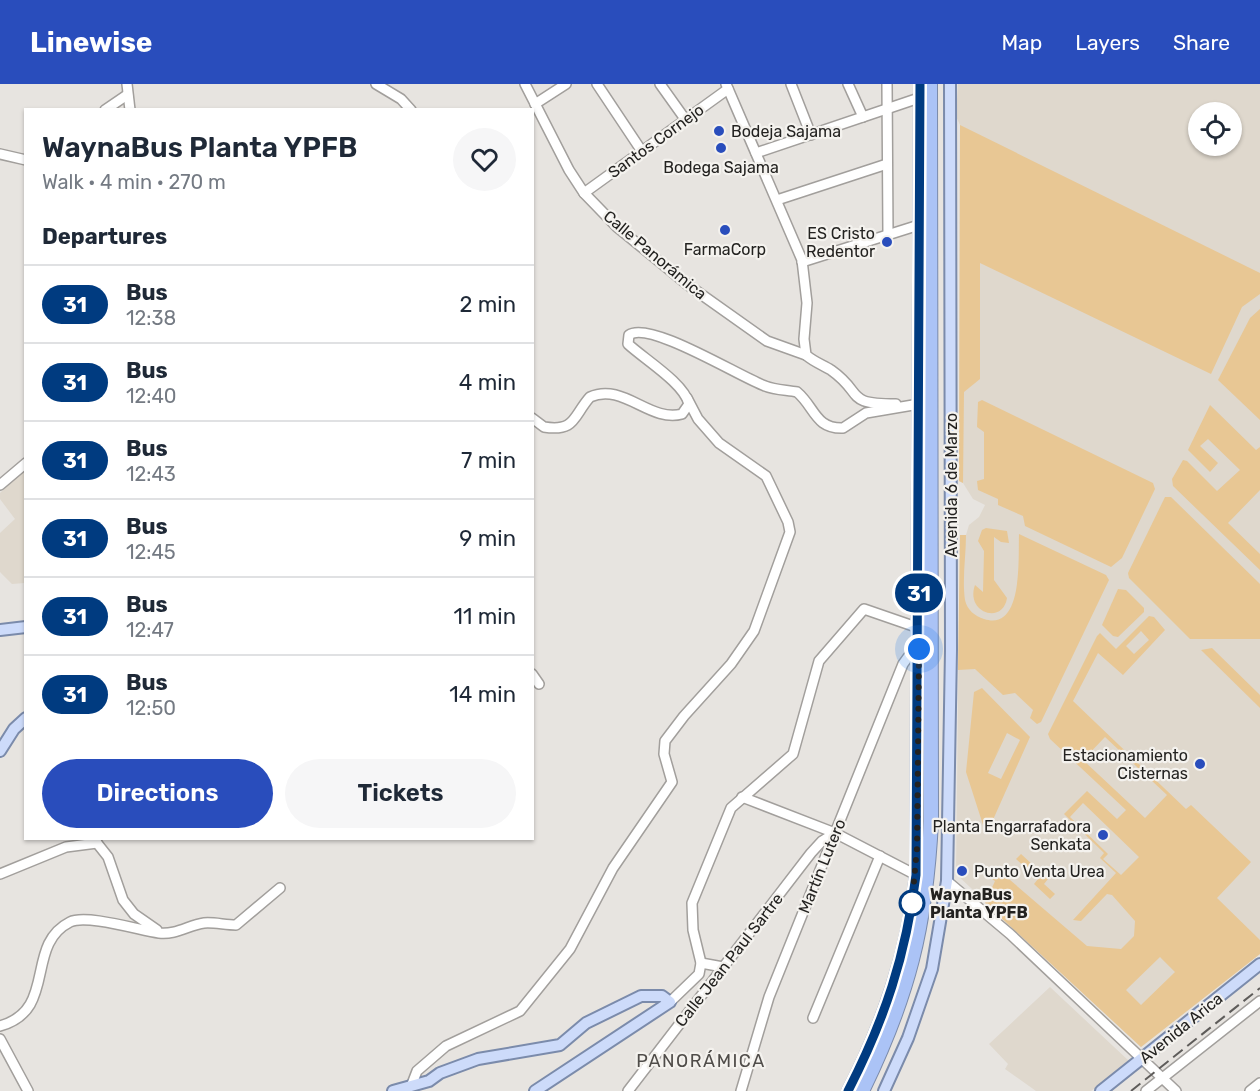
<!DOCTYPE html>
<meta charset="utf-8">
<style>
body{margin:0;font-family:Rubik,sans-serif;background:#f6f6f7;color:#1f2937;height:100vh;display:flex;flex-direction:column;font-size:22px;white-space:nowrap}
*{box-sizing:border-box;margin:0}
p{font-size:20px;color:#747a83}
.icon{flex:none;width:33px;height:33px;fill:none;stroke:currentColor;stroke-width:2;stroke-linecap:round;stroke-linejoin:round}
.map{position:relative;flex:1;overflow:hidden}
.drawer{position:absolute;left:24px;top:24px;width:510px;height:732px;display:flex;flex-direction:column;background:#fff;border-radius:0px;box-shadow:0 2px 4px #0004}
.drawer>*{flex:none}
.badge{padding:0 12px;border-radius:20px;font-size:21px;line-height:39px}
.buttons{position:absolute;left:1188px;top:18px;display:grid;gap:12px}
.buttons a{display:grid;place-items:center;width:54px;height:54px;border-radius:50%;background:#fff;box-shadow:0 2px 4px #0004;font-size:30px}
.you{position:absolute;width:30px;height:30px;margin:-15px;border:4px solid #fff;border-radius:50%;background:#1a73e8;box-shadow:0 0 0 9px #1a73e833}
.map>.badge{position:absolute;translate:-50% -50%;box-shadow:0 0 0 3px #fff}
h2{padding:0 18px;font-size:22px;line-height:54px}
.round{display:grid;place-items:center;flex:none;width:63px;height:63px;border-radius:32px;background:#f6f6f7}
.summary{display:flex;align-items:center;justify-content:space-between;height:102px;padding:0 18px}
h1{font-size:28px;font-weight:600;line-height:45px}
.action{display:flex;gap:12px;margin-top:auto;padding:12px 18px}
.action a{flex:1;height:69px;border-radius:36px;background:#294dbc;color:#fff;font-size:24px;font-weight:600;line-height:69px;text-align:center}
.action a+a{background:#f6f6f7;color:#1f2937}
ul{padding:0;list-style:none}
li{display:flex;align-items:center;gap:18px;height:78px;padding:0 18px;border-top:2px solid #e0e1e3}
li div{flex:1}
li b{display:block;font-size:22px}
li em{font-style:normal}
li .badge{min-width:66px;font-weight:700;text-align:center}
header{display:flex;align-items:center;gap:36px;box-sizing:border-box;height:84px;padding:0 30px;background:#294dbc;color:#fff}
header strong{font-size:28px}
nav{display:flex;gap:33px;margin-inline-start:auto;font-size:21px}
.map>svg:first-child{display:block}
</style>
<header>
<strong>Linewise</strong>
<nav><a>Map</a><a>Layers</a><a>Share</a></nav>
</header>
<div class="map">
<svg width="1260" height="1007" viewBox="0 0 1260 1007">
<rect width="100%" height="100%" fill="#e7e4e0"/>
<g fill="#dfd8cd" fill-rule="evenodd">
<path d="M958 0H1260V870L1141 963 956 790 960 451H966L969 441 979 433 985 421 973 415 963 399 959 397 960 41 956 32ZM1198 28H1232V62H1198Z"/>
<polygon points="25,385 25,499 12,500 0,488 0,449 15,435 0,415 0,409"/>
<polygon points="1050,903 1129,977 1091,1007 1036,1007 1005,985 1008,980 989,960"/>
</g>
<g fill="#e8c794" fill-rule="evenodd">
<polygon points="960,41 1260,189 1260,210 1242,223 1211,290 980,179 980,295 964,308 963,399 959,397"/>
<polygon points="1260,225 1260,336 1218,296 1250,234"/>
<polygon points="982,316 1153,399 1155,405 1122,474 1111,483 1025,442 1023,432 998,421 998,415 978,406 977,397 984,395 984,348 977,343 978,318"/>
<polygon points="1210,321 1256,366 1260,363 1260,406 1228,439 1260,470 1260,486 1173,402 1172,395 1183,376 1187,377 1217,407 1240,386 1208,355 1200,362 1218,379 1210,388 1188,366"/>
<polygon points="1165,413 1171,413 1260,500 1260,555 1190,555 1129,494 1128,489"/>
<path d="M986 444 1007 447 1009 459 1001 458 994 453V496L1007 514C1003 541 965 529 975 501L983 508 984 467 978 457 982 446Z"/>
<path d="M1019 450 1106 491 1109 496 1041 638 1037 640 1030 634 1033 626 1015 609 1003 611 975 585 958 586 960 451H966C966 472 962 495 965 516 967 526 975 532 984 535 1024 548 1018 472 1019 450Z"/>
<polygon points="1118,505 1126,506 1144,524 1144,528 1118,553 1113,552 1102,541"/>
<path d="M1149 532 1154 533 1165 546 1123 591 1098 569 1073 617 1186 725 1191 721 1251 778 1217 814 1260 856V870L1141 963 985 819 995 797 985 791 996 784 1087 862 1121 865 1134 852 1135 837 1112 811 1107 810 1081 837 1073 836 1116 789 1100 774 1104 769 1064 730 1087 707 1117 735 1126 726 1050 655 1048 650 1097 552 1100 549 1116 565ZM1141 547 1149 556 1134 570 1126 562ZM1105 653 1167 711 1145 734 1083 676ZM1083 719 1139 773 1121 791 1103 775 1108 770 1070 733ZM1160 873 1175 888 1141 921 1126 906Z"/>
<polygon points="1212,564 1260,611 1260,624 1201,566"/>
<path d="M982 604 1030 653 988 747 984 744 966 688 974 608ZM1007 649 1020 656 1001 695 988 689Z"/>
<polygon points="1021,770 1048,795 1044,800 1055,810 1050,815 1034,800 1038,795 1016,775"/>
</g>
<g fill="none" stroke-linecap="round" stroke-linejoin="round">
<g stroke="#a29f9c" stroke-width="12">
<g id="minor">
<polyline points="127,0 130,26"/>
<polyline points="376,0 401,15 411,26"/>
<polyline points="525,0 569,86 584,109 617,143 688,201 767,257 806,271"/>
<polyline points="597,0 641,66"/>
<polyline points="660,0 685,35"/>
<path d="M726 0 802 176 807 219 804 255 806 271C814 278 823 281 831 286 865 310 843 320 896 320"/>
<polyline points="791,0 811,51"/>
<polyline points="848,0 863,33"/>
<polyline points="887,0 888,151"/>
<polyline points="535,20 566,0"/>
<polyline points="105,26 127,11"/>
<polyline points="756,69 919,14"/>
<polyline points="0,70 26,76"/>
<polyline points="584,109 728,5"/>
<polyline points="777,116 887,80"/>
<polyline points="802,178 919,141"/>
<path d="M532 334 544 343C576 348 573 332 590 313 623 298 650 339 682 330L689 320C684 299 644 275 628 260L629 251C649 236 740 293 765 302 775 306 787 306 797 308 815 323 815 345 843 344L866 329 919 320"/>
<polyline points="0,401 26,379"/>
<polyline points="532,590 539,600"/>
<polyline points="742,713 835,749 916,791"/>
<polyline points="93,754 108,773 123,816 134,830 157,846"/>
<polyline points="0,790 66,763 97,759"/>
<polyline points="947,797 1010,850 1176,1007"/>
<polyline points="701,879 723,883"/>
<polyline points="670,918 699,890 701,879 693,846 692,819 731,724 793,670 819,577 864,525 919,544"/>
<polyline points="813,934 880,772"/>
<path d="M0 942C58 926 24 861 70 838 86 830 139 846 159 849 176 851 189 841 204 839 214 838 225 841 236 841L280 804"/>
<polyline points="0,955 28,1007"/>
<polyline points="412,1000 417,987 446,962 520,927 570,865 613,784 672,698 664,670 665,657 684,632 731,580 754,547 790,448 788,438 766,392 719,359 698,335 687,314"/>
<polyline points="628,1007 811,769 822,757 835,749"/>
<polyline points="741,1007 769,913 903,580 911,569 919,565"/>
<polyline points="1146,1007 1260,917"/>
<polyline points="1250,1007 1260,999"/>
</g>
</g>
<g stroke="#7b8bab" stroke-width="14">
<g id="major">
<polyline points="0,546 26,543"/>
<polyline points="0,667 14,645 26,634"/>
<polyline points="393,1007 429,997 440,989 478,975 560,961 586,939 641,912 662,912 670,918 535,1007"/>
<path d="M848 1007C884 937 907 869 916 791L920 0"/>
<polyline points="884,1007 908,954 932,885 947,797 951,566 950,0"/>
<polyline points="1101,1007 1260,880"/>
</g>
</g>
<g stroke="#7b8bab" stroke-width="16">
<path id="highway" d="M862 1007C908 913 926 842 931 737L930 0"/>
</g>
<use href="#minor" stroke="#fff" stroke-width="9"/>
<use href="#major" stroke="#cddbfa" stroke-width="10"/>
<use href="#highway" stroke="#abc3f6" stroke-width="14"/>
<polyline stroke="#5e5c5a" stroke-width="2" stroke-dasharray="12 6" stroke-linecap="butt" points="1131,1007 1260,904"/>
</g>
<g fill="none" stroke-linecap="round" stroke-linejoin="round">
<g stroke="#fff" stroke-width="14">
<path id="line" d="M848 1007C885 935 906 871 916 791L920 0"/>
</g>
<use href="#line" stroke="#003b80" stroke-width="9"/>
<polyline stroke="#232220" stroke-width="6" stroke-dasharray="0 10.8" points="912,819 917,764 919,565"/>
</g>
<g fill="#294dbc" stroke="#f4f2ee" stroke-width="2">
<circle cx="719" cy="47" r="6"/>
<circle cx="721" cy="64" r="6"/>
<circle cx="725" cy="146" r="6"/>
<circle cx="887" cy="158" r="6"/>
<circle cx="1200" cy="680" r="6"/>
<circle cx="1103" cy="751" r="6"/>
<circle cx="962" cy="787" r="6"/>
</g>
<circle fill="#fff" stroke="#003b80" stroke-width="3" cx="912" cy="819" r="12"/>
<g text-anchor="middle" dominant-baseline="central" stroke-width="4.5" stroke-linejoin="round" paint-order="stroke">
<g font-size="16" fill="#232220" stroke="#f4f2ee" text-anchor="end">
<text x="731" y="47" text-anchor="start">Bodeja Sajama</text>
<text x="721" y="83" text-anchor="middle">Bodega Sajama</text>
<text x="875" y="149">ES Cristo<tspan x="875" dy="18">Redentor</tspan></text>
<text x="725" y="165" text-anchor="middle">FarmaCorp</text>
<text x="1188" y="671">Estacionamiento<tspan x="1188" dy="18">Cisternas</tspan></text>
<text x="1091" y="742">Planta Engarrafadora<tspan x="1091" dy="18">Senkata</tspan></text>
<text x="974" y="787" text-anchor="start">Punto Venta Urea</text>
</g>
<g font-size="16" fill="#232220" stroke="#f4f2ee">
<text transform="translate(656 57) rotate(-36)">Santos Cornejo</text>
<text transform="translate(655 171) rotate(40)">Calle Panorámica</text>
<text transform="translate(951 401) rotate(-90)">Avenida 6 de Marzo</text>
<text transform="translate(822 782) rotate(-68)">Martín Lutero</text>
<text transform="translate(729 876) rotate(-52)">Calle Jean Paul Sartre</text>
<text transform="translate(1181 944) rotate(-39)">Avenida Arica</text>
</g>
<g font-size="16" font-weight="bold" fill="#232220" stroke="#f4f2ee" text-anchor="start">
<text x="930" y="810">WaynaBus<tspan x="930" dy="18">Planta YPFB</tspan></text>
</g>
<g font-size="18" letter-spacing="1.5" fill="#504d4a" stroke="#f4f2ee">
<text x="701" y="977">PANORÁMICA</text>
</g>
</g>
</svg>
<div class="buttons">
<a><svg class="icon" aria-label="locate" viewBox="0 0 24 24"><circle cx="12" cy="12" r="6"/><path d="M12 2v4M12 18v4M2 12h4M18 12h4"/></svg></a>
</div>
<div class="you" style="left:919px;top:565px"></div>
<b class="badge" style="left:919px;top:509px;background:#003b80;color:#fff">31</b>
<section class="drawer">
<div class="summary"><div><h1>WaynaBus Planta YPFB</h1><p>Walk · 4 min · 270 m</p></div><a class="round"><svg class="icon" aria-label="heart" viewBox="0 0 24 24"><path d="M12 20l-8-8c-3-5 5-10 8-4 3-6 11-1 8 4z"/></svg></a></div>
<h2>Departures</h2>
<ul>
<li><span class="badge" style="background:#003b80;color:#fff">31</span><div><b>Bus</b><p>12:38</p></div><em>2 min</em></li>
<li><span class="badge" style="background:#003b80;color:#fff">31</span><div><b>Bus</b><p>12:40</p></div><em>4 min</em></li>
<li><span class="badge" style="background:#003b80;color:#fff">31</span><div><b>Bus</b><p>12:43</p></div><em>7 min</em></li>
<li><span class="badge" style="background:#003b80;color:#fff">31</span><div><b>Bus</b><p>12:45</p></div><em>9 min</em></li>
<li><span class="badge" style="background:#003b80;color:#fff">31</span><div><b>Bus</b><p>12:47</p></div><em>11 min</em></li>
<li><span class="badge" style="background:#003b80;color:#fff">31</span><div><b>Bus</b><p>12:50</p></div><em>14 min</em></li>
</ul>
<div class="action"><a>Directions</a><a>Tickets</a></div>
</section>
</div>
